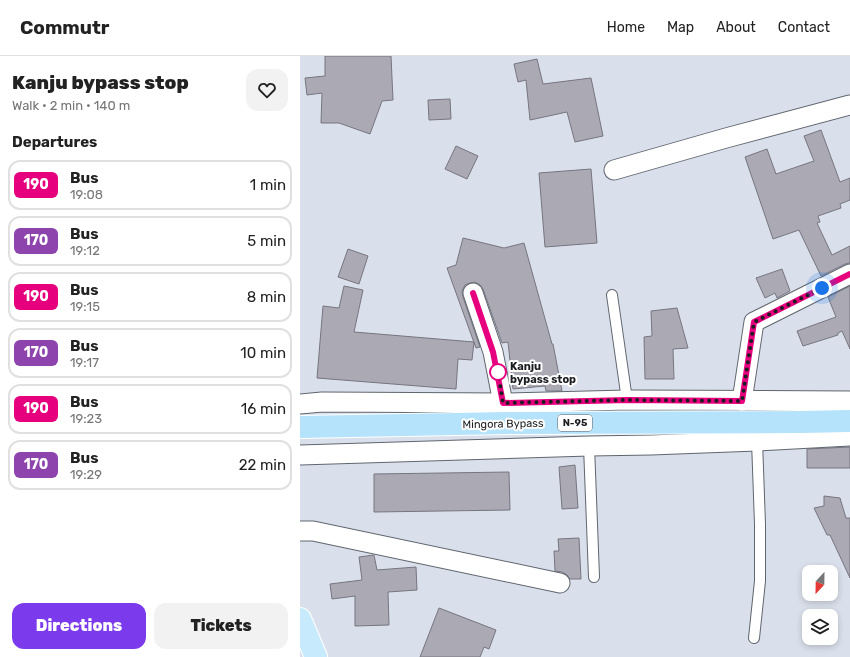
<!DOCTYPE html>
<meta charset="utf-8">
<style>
body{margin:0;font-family:Rubik,sans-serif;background:#f2f2f2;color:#222;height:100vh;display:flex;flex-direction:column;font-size:15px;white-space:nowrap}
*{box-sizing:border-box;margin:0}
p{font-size:13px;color:#767676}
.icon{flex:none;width:22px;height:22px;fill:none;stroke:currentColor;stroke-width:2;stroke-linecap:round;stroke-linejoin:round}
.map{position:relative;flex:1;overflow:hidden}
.side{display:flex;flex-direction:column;background:#fff;width:300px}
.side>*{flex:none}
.badge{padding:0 8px;border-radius:6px;font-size:14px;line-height:26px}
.needle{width:26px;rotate:202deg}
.controls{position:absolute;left:502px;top:509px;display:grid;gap:8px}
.controls a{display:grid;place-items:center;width:36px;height:36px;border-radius:8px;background:#fff;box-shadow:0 2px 6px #0003;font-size:20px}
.you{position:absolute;width:20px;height:20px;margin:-10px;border:3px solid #fff;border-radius:50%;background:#1a73e8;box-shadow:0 0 0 6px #1a73e833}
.map>.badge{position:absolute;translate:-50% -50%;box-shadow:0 0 0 2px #fff}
h2{padding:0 12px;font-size:15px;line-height:36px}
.round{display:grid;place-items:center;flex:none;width:42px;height:42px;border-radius:12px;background:#f2f2f2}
.summary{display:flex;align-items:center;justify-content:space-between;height:68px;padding:0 12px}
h1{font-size:19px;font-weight:800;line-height:30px}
.primary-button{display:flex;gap:8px;margin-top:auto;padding:8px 12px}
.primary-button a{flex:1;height:46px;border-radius:12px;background:#7c3aed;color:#fff;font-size:16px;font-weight:800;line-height:46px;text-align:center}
.primary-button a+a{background:#f2f2f2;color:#222}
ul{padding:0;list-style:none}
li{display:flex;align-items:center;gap:12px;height:50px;margin:0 8px 6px;padding:0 4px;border:2px solid #e0e0e0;border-radius:12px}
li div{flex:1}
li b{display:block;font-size:15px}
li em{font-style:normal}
li .badge{min-width:44px;font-weight:700;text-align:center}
header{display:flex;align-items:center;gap:24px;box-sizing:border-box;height:56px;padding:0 20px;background:#fff;border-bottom:1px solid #e0e0e0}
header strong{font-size:19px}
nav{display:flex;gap:22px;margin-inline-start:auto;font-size:14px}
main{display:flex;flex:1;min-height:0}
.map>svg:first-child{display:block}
</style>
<header>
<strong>Commutr</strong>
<nav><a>Home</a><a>Map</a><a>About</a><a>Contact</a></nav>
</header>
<main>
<section class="side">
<div class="summary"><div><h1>Kanju bypass stop</h1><p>Walk · 2 min · 140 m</p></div><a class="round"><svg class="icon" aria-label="heart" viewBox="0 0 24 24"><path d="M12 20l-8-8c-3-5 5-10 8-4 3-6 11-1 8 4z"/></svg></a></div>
<h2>Departures</h2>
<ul>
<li><span class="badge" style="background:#e6007e;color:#fff">190</span><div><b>Bus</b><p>19:08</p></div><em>1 min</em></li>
<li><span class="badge" style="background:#8e44ad;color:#fff">170</span><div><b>Bus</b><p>19:12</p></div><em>5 min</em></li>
<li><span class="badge" style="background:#e6007e;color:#fff">190</span><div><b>Bus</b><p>19:15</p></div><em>8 min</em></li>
<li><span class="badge" style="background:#8e44ad;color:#fff">170</span><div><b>Bus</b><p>19:17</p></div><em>10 min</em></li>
<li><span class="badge" style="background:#e6007e;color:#fff">190</span><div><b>Bus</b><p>19:23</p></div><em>16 min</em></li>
<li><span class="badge" style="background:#8e44ad;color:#fff">170</span><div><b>Bus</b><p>19:29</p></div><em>22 min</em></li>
</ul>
<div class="primary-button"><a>Directions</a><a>Tickets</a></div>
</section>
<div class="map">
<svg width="550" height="601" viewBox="0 0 550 601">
<rect width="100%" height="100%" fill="#dae0eb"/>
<g fill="#aaa9b4" stroke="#767580">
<polygon points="25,0 91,0 93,44 82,45 70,78 39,67 21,67 22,37 7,39 5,22 25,20"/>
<polygon points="237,3 243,28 291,22 303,80 275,86 267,56 230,64 226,24 218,26 214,8"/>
<polygon points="150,43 151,63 129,64 128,44"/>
<polygon points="521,74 540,126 550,122 550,144 540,148 541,152 518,160 520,166 517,167 532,199 550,190 550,207 545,208 521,220 499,174 473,183 445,101 467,93 476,118 514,105 504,80"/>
<polygon points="156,90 178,100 167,123 145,113"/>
<polygon points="291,113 297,187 245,191 239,117"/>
<polygon points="163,182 204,192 224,187 252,288 253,288 262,335 246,335 245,330 213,333 208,286 202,287 183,233 180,229 175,226 170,227 165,229 162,235 163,241 180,291 176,292 147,212 156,209"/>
<polygon points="48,193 68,200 59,228 38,221"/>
<polygon points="482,213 490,235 477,242 475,237 465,242 456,222"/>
<polygon points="44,230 63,234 54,276 174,286 172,304 158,303 156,333 17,322 23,250 39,252"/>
<polygon points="550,230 550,293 542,275 538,277 538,279 503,290 497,275 536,261 528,241"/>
<polygon points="377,252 388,292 373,293 374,323 345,323 344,281 352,280 351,255"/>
<polygon points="550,391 550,412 507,412 507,393"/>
<polygon points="275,409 278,452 262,453 259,411"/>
<polygon points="209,416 210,454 74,456 74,418"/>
<polygon points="524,440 540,442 546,462 550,462 550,522 530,479 527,479 514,452 524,450"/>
<polygon points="279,482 281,523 270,523 267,519 262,516 255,515 254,495 259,495 258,483"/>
<polygon points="74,499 77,514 116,511 117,534 88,536 89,569 55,570 55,540 32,543 30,528 62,524 59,501"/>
<polygon points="139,552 196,574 189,593 184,591 180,601 120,601"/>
</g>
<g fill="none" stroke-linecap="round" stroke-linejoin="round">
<g stroke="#60666f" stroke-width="12">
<g id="service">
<polyline points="312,239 327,344"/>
<polyline points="289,390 294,521"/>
<polyline points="454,582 460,525 460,468 457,385"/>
</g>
</g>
<g stroke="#60666f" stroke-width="21">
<g id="minor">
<polyline points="314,114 426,82 550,49"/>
<polyline points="173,237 193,296 203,347"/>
<polyline points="442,345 454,266 550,218"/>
<polyline points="0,348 22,346 203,347 327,344 550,345"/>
<polyline points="0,399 289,390 351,389 457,385 550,380"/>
<polyline points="0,475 13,475 260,527"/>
</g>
</g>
<g stroke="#fff" stroke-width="24">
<polyline id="primary" points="0,563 16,601"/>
</g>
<g stroke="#fff" stroke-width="24">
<polyline id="trunk" points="0,371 208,367 502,366 550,365"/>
</g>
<use href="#service" stroke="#fff" stroke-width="10"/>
<use href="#minor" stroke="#fff" stroke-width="19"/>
<use href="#primary" stroke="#c7eafc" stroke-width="22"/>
<use href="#trunk" stroke="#b4e3fb" stroke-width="22"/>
</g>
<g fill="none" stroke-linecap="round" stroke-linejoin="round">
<g stroke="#fff" stroke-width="9">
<polyline id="line" points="173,237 193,296 203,347 327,344 442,345 454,266 550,218"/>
</g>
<use href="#line" stroke="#e6007e" stroke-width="6"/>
<polyline stroke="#1b1d21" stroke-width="4" stroke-dasharray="0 7.2" points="198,316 203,347 327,344 442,345 454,266 522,232"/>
</g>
<circle fill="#fff" stroke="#e6007e" stroke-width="2" cx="198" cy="316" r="8"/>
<g text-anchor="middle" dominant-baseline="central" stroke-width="4" stroke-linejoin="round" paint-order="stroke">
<rect fill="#fff" stroke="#5f6164" stroke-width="1" x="258" y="359" width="34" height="16" rx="3"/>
<g font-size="10" font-weight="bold" fill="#1b1d21">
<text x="275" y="367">N-95</text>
</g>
<g font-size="11" font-weight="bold" fill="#1b1d21" stroke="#fff" text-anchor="start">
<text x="210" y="310">Kanju<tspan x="210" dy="13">bypass stop</tspan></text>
</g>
<g font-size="11" fill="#1b1d21" stroke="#fff">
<text transform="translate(203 368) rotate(-1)">Mingora Bypass</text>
</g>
</g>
</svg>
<div class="controls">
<a><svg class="needle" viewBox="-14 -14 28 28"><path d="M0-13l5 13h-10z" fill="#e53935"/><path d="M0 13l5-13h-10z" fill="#767676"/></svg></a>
<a><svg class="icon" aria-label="layers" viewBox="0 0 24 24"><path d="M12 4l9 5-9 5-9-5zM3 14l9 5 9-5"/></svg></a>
</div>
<div class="you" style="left:522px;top:232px"></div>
</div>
</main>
